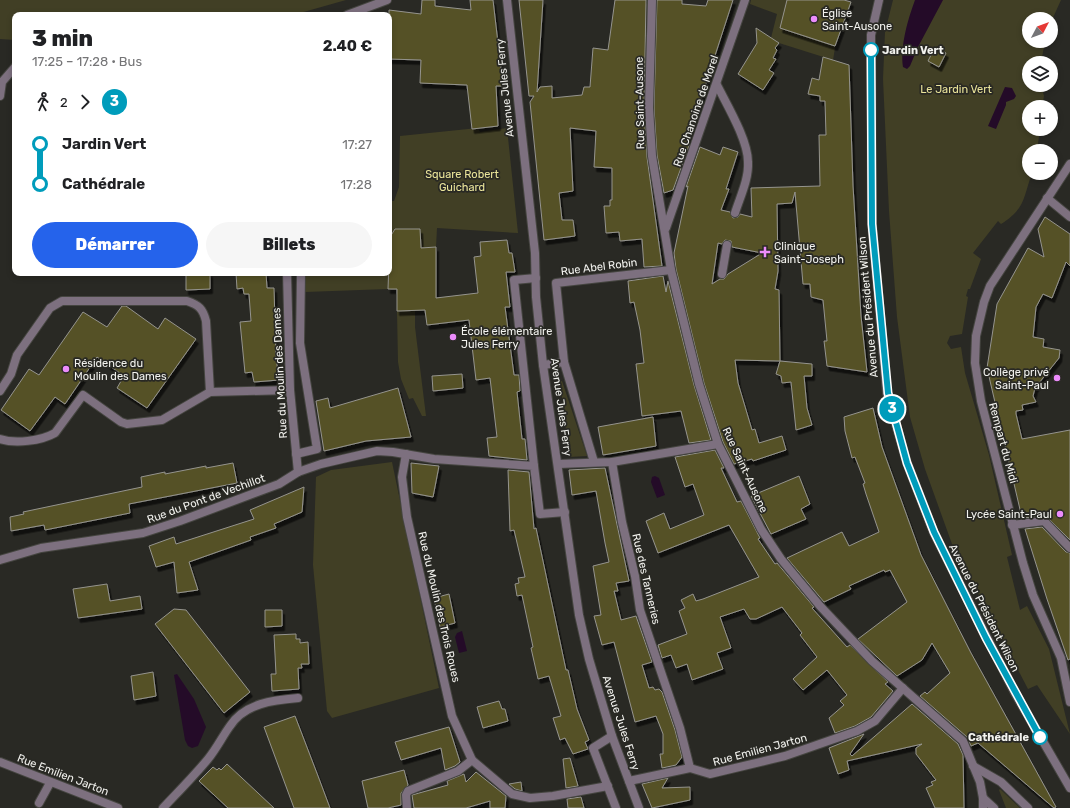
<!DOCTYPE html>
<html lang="fr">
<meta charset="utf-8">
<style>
body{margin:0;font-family:Rubik,sans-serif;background:#f6f6f6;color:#202124;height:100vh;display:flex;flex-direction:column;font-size:15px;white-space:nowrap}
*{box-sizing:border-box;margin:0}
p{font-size:13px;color:#757577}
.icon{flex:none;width:22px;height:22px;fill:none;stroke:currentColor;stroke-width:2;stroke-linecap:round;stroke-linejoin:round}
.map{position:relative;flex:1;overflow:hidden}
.drawer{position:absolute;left:12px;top:12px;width:380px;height:264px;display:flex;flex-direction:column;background:#fff;border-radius:8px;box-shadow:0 2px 6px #0003}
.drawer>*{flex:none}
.badge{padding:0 8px;border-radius:13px;font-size:14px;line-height:26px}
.needle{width:26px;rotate:49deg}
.controls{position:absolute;left:1022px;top:12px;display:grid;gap:8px}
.controls a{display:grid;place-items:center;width:36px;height:36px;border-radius:50%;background:#fff;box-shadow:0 2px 6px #0003;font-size:20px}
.map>.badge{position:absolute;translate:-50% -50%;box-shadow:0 0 0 2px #fff}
.legs{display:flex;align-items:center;gap:6px;height:44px;padding:0 20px;font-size:13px}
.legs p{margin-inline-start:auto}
.headline{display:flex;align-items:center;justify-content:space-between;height:68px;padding:0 20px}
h1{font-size:22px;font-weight:800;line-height:30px}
.primary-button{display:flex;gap:8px;margin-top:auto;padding:8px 20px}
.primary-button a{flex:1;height:46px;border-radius:24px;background:#2563eb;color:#fff;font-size:16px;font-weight:800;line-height:46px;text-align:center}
.primary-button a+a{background:#f6f6f6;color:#202124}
ul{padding:0 20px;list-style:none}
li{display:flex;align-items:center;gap:14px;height:40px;font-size:15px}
li i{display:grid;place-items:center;width:6px;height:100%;margin:0 5px;background:currentColor}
li i::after{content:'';width:10px;height:10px;margin:-5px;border:3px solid;border-radius:50%;background:#fff}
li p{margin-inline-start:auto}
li:first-child i{background:linear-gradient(#0000 50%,currentColor 0)}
li:last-child i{background:linear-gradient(currentColor 50%,#0000 0)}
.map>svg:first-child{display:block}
</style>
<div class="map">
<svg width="1070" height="808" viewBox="0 0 1070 808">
<defs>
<filter id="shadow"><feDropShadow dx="2.5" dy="4.5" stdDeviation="0" flood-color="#0009"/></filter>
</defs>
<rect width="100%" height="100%" fill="#292924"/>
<g fill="#413f25">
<polygon points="0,0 346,0 293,15 119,15 119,14 79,13 78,15 15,15 15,40 0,39"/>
<polygon points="751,0 789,0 785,5 787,5 781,24 836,42 833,60 779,43 771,38 777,14 750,4"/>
<path d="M893 0H1061L1051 22V19H1029V41H1045L1041 63H1029V85H1041L1044 96 1042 107H1029V129H1040L1037 151H1029V173H1032C1023 198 1026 208 1001 224L998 221 973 253 981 259 970 289H968L966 296 968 297 962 334 950 336 947 343 951 349 961 347 965 373 989 455 1012 555 1007 557 1020 610 1027 606 1049 649 1070 734 1037 685 1028 689 952 544 925 469 910 417 897 317 889 211 883 79 885 32Z"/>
<polygon points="478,128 480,132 507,128 518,233 437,228 436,247 421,248 420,229 395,229 390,237 389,255 389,201 394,201 399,187 400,136"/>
<polygon points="304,273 388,273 388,289 305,292"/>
<polygon points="415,310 415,327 426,416 422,416 413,398 409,399 401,379 398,362 397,311"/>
<polygon points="560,381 562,381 587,456 569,457"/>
<polygon points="392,462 439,688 332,718 327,711 313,565 316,477 331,470"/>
<polygon points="1000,789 1020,808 1006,808 999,790"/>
</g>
<g fill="#240b28">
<path d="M915 0H943L918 47 910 66 907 69 903 67C900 46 908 19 915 0Z"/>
<polygon points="1005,87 1012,88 1016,96 1014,99 1006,102 1006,105 996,129 988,126"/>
<polygon points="655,476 659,478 665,495 657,498 651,482 652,477"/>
<polygon points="462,631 467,651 459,653 455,637 457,633"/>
<polygon points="177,674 194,699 206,727 198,746 192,748 188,746 185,740 174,675"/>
</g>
<g fill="#555125" stroke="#95948e" fill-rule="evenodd" filter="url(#shadow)">
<polygon points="422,0 435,0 435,6 471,10 470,0 493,0 503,86 496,86 498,126 472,129 467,85 420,83 421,60 389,59 389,10 421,14"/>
<polygon points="519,0 543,0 537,92 540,87 552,86 552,98 582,95 584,87 590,87 593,48 608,50 615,0 646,0 644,108 647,157 662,266 644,267 642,239 620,241 619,232 606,233 604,206 610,206 610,200 612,200 612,168 594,167 596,131 570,128 573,191 559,193 562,220 573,220 575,236 544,240 530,102 534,96 529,96"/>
<polygon points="657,0 682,0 682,4 706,6 708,0 733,0 687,142 690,143 673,190 664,193 657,155 654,108"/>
<polygon points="787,0 844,0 851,2 835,46 780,28"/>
<polygon points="756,28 779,43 775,48 777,50 773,58 776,59 769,70 774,73 763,90 738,74 757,43"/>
<polygon points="935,47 946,53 939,67 928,61"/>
<path d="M823 57 849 65 853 186 861 316 867 372 827 366 824 341H827L823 300 811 297 810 284H803L795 192 792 203 777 204 778 271 775 289 779 290 780 361 735 360 738 383 752 430 755 429 759 443 782 436 786 450 753 461 752 459 734 464 723 442 704 383 676 269 674 253 688 186 686 187 700 147 720 155 723 147 738 152 726 189H729L721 210 730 212 733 218 738 217 740 214 752 217 751 188 820 186 819 135H826L825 101H820V96L808 94 812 78 819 80ZM725 240 731 241 732 247 762 253 728 274 724 279H720L712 284 718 243 722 244Z"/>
<polygon points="1045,217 1070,234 1070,266 1066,262 1052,298 1043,294 1036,307 1033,337 1044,339 1043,347 1060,350 1059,358 1035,388 1033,396 1036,402 1022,405 1023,410 1016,411 1016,414 1022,439 1070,430 1070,540 1046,516 1022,518 987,368 997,304 1028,248 1044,257 1038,229"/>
<polygon points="395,229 420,229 421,248 436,247 436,298 478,293 474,257 481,256 480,242 507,240 509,253 512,253 515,272 506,272 510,307 505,307 514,375 519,375 520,391 517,392 522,439 525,439 527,460 489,456 487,438 497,437 490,378 476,380 469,320 427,325 425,310 397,311 397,289 388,289 390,237"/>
<polygon points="186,273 210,273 210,289 186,290"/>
<polygon points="236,273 266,273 267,288 274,288 276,357 279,380 254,382 252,372 245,373 240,322 251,321 249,294 244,294 243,288 237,289"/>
<polygon points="663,276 666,292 668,281 694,385 711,440 689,443 681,411 642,416 636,364 644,363 640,330 634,302 630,303 628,281"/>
<polygon points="122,306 126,306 158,329 165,318 196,339 147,408 117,388 124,376 97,357 65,404 55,397 30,431 1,410 29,369 39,375 83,312 107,327"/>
<polygon points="780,361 812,364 812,376 804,376 807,408 812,425 796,430 791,382 782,383 781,376 776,374"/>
<polygon points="462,374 463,388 433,391 432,376"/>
<polygon points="398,388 411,437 366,441 324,451 316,401 328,398 330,408"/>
<polygon points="873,408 882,447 921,555 971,653 1056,807 1054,808 978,743 971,746 967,737 920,696 925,692 927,694 950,673 932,643 922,660 897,676 858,639 907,602 890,570 885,572 884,570 849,586 851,589 824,602 787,558 842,532 849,546 879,532 866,494 863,484 865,483 855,457 852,458 845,431 844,417"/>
<polygon points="653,417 656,446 603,455 598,427"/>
<polygon points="715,450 724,468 721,468 737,502 741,501 760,538 758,539 775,564 777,563 814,607 812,608 847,647 850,645 888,682 885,684 893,691 871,717 855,726 835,733 829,718 844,705 840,701 847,695 827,670 803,690 793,679 817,657 800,635 802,633 782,607 756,619 750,619 744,609 720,617 731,648 717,653 723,669 692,680 687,664 676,668 671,655 662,658 658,645 687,634 679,611 685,608 681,600 693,594 696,601 703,599 759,577 729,525 658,553 646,521 664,513 670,529 704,515 693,484 685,487 675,457"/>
<polygon points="233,463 237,483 129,504 130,513 45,530 44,525 11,531 10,517 24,514 23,512 142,487 141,477 165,472 165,474 206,466 206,468"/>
<polygon points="411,463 439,466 433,497 412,493"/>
<polygon points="605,468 629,581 616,583 618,591 614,591 621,620 636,616 652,662 642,665 649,688 653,687 655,690 659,689 662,692 675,730 682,757 676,765 662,768 660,754 663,754 663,734 656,716 635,722 614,642 602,645 594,616 601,615 593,566 609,562 605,543 596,491 572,495 569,470"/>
<polygon points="508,470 529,472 534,529 536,528 566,670 568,670 577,709 589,740 585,742 588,749 573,754 565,738 560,740 553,718 561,716 549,676 538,679 531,648 533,647 522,595 517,596 515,584 519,583 518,578 525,577 514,530 510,531"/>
<polygon points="799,476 810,504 801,509 806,519 771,534 751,496"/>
<polygon points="304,487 302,512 274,524 276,528 250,537 251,540 189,562 198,590 177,593 174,562 156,567 149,546 174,537 176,544 254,519 250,510"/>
<polygon points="1042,527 1066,552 1070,553 1070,659 1068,660 1047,599 1025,529"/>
<polygon points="107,584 110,601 140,596 142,609 78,618 73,589"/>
<polygon points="449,594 455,623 440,627 434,598"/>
<polygon points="174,609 186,610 250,692 224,713 155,624"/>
<polygon points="265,610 282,610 282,626 265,627"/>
<polygon points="296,634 296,639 300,639 300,643 308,642 309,664 301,664 302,668 298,668 299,689 272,691 271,674 276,674 274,635"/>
<polygon points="153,672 156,696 134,700 131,676"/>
<polygon points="499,701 502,709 505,709 508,721 483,728 477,707"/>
<polygon points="912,704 958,744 963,755 964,808 935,808 926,788 933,785 931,782 936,780 916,754 916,748 922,744 847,761 849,770 838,774 829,748 864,734 850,754 852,756"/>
<polygon points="295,716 318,776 330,808 294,808 264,727"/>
<polygon points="449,727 460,762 455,766 445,770 441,748 401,760 395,742"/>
<polygon points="570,758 578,786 566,788 563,759"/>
<polygon points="227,764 242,778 274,808 228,808 199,781 213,767 217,770 219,768 221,770"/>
<polygon points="404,770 408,785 401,793 401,805 388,808 368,808 362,781"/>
<polygon points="476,772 506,796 505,808 490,808 490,801 466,808 414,808 412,795 448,785 447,781 464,774 466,782"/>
<polygon points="668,778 662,788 690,787 690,800 652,808 642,784"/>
<polygon points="521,782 522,791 515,789 509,784"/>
<polygon points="581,797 584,808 568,808 567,799"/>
</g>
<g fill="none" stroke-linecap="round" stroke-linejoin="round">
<g stroke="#454540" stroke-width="10">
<g id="service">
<path d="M717 85C727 105 748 140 748 162 749 179 740 197 735 213"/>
<polyline points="722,274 727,245"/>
<path d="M0 391 11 374 17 355 50 308 62 301H187C199 305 203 309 206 321L210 392"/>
<path d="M0 439C15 444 41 441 55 433L83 395 121 422 127 424 162 420 210 392 290 390"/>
<polyline points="296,454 317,449 300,343 301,273"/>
<polyline points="534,466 514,280 536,278"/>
</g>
</g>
<g stroke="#454540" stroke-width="10">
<polyline id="pedestrian" points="973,766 1001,782 1028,808"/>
</g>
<g stroke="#454540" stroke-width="10">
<g id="minor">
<polyline points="652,0 649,108 652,156 671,270 699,384 718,444 761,529 781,559 820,606 872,661 963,741 980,782 983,798 983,808"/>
<polyline points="347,15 387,0"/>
<polyline points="0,96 2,82 15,67"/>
<polyline points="1070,164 990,286 984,302 976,336 975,363 981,401 1023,563 1033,595 1061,658 1070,702"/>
<polyline points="1047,198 1070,217"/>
<polyline points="666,228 745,0"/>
<polyline points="287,273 290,390 298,472"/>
<polyline points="564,362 594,462"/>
<polyline points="543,365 564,362 556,283 671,270"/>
<polyline points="406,454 402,477 407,517 452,716 472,760 512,794 530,798 553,796 608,786"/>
<polyline points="612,462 622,522 635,576 640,610 680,728 690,768"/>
<polyline points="558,464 612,462 718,444"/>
<polyline points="1012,525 1044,521 1070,548"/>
<polyline points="0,560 41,548 143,533 180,521 279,484 298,472 321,464 377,451 393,452 434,459 534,466 540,514 565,512"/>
<polyline points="612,736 593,748 616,808"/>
<polyline points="0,762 118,808"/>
<polyline points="629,781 690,768 710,774 785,756 857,731 875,721 903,688"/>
<polyline points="983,798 994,808"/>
<polyline points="39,803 50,783"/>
<path d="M163 808C178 792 194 776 208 759 217 748 222 737 230 726 245 703 274 700 298 698"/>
<polyline points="407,808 406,795 408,791 458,771 472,760"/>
</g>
</g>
<g stroke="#454540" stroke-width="10">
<g id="tertiary">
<polyline points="507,0 535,253 536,297 543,365 579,615 589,659 612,736 639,808"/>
<polyline points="879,0 871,35 872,224 887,393 907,463 934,533 1015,693 1070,788"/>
</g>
</g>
<use href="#service" stroke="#7d707f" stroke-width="8"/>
<use href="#pedestrian" stroke="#7d707f" stroke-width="8"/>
<use href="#minor" stroke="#7d707f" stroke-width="8"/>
<use href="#tertiary" stroke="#7d707f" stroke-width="8"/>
</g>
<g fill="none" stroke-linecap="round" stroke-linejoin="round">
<g stroke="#fff" stroke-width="9">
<polyline id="line-1" points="871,50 872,224 888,393 907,463 934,532 986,638 1040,737"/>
</g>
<use href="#line-1" stroke="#009cbb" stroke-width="6"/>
</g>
<g fill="#ec8cfb" stroke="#292924" stroke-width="1.5">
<circle cx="814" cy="19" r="4"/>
<path d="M763 246h4v4h4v4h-4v4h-4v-4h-4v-4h4z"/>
<circle cx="453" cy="337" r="4"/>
<circle cx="66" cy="369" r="4"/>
<circle cx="1057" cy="378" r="4"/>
<circle cx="1060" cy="514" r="4"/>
</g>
<g fill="#fff" stroke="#009cbb" stroke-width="2">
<circle cx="871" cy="50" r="7"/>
<circle cx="1040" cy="737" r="7"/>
</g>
<g text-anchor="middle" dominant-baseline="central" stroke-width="3.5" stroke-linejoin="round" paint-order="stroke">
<g font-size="11" fill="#f3f3ef" stroke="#292924" text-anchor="start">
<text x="822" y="13">Église<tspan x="822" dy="13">Saint-Ausone</tspan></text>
<text x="774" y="246">Clinique<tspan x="774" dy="13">Saint-Joseph</tspan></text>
<text x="461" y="331">École élémentaire<tspan x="461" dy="13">Jules Ferry</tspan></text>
<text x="74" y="363">Résidence du<tspan x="74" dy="13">Moulin des Dames</tspan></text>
<text x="1049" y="372" text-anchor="end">Collège privé<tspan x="1049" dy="13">Saint-Paul</tspan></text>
<text x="1052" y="514" text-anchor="end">Lycée Saint-Paul</text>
</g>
<g font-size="11" font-weight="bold" fill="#f3f3ef" stroke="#292924" text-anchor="start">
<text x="882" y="50">Jardin Vert</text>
<text x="1029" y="737" text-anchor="end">Cathédrale</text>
</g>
<g font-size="11" fill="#f3f3ef" stroke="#292924">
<text transform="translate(505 88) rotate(-96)">Avenue Jules Ferry</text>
<text transform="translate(640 103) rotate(-91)">Rue Saint-Ausone</text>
<text transform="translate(696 111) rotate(-71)">Rue Chanoine de Morel</text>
<text transform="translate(599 267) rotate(-7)">Rue Abel Robin</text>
<text transform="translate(868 307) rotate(-95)">Avenue du Président Wilson</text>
<text transform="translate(280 373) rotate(-93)">Rue du Moulin des Dames</text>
<text transform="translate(561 407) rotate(82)">Avenue Jules Ferry</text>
<text transform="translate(1003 443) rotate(75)">Rempart du Midi</text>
<text transform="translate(745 470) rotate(65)">Rue Saint-Ausone</text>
<text transform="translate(206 499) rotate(-20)">Rue du Pont de Vechillot</text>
<text transform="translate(646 579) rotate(77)">Rue des Tanneries</text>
<text transform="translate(439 607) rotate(77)">Rue du Moulin des Trois Roues</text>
<text transform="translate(984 608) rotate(63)">Avenue du Président Wilson</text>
<text transform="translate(621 723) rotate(72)">Avenue Jules Ferry</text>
<text transform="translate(760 750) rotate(-15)">Rue Emilien Jarton</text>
<text transform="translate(63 775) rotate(21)">Rue Emilien Jarton</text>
</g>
<g font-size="11" fill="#eae49a" stroke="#292924">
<text x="956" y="89">Le Jardin Vert</text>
<text x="462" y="174">Square Robert<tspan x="462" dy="13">Guichard</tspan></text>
</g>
</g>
</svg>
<div class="controls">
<a><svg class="needle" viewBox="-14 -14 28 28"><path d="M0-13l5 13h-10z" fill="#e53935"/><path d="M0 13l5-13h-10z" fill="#757577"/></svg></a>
<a><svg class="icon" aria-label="layers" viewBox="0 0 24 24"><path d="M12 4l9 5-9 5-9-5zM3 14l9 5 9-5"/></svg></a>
<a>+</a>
<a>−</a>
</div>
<b class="badge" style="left:892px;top:409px;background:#009cbb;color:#fff">3</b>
<section class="drawer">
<div class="headline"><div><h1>3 min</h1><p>17:25 – 17:28 · Bus</p></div><b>2.40 €</b></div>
<div class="legs"><svg class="icon" aria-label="walk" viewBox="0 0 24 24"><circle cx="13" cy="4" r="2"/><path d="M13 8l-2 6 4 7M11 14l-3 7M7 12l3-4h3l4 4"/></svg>2<svg class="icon" aria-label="forward" viewBox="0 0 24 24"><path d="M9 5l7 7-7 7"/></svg><b class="badge" style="background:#009cbb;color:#fff">3</b></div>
<ul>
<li><i style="color:#009cbb"></i><b>Jardin Vert</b><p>17:27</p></li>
<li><i style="color:#009cbb"></i><b>Cathédrale</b><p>17:28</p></li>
</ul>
<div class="primary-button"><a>Démarrer</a><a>Billets</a></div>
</section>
</div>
